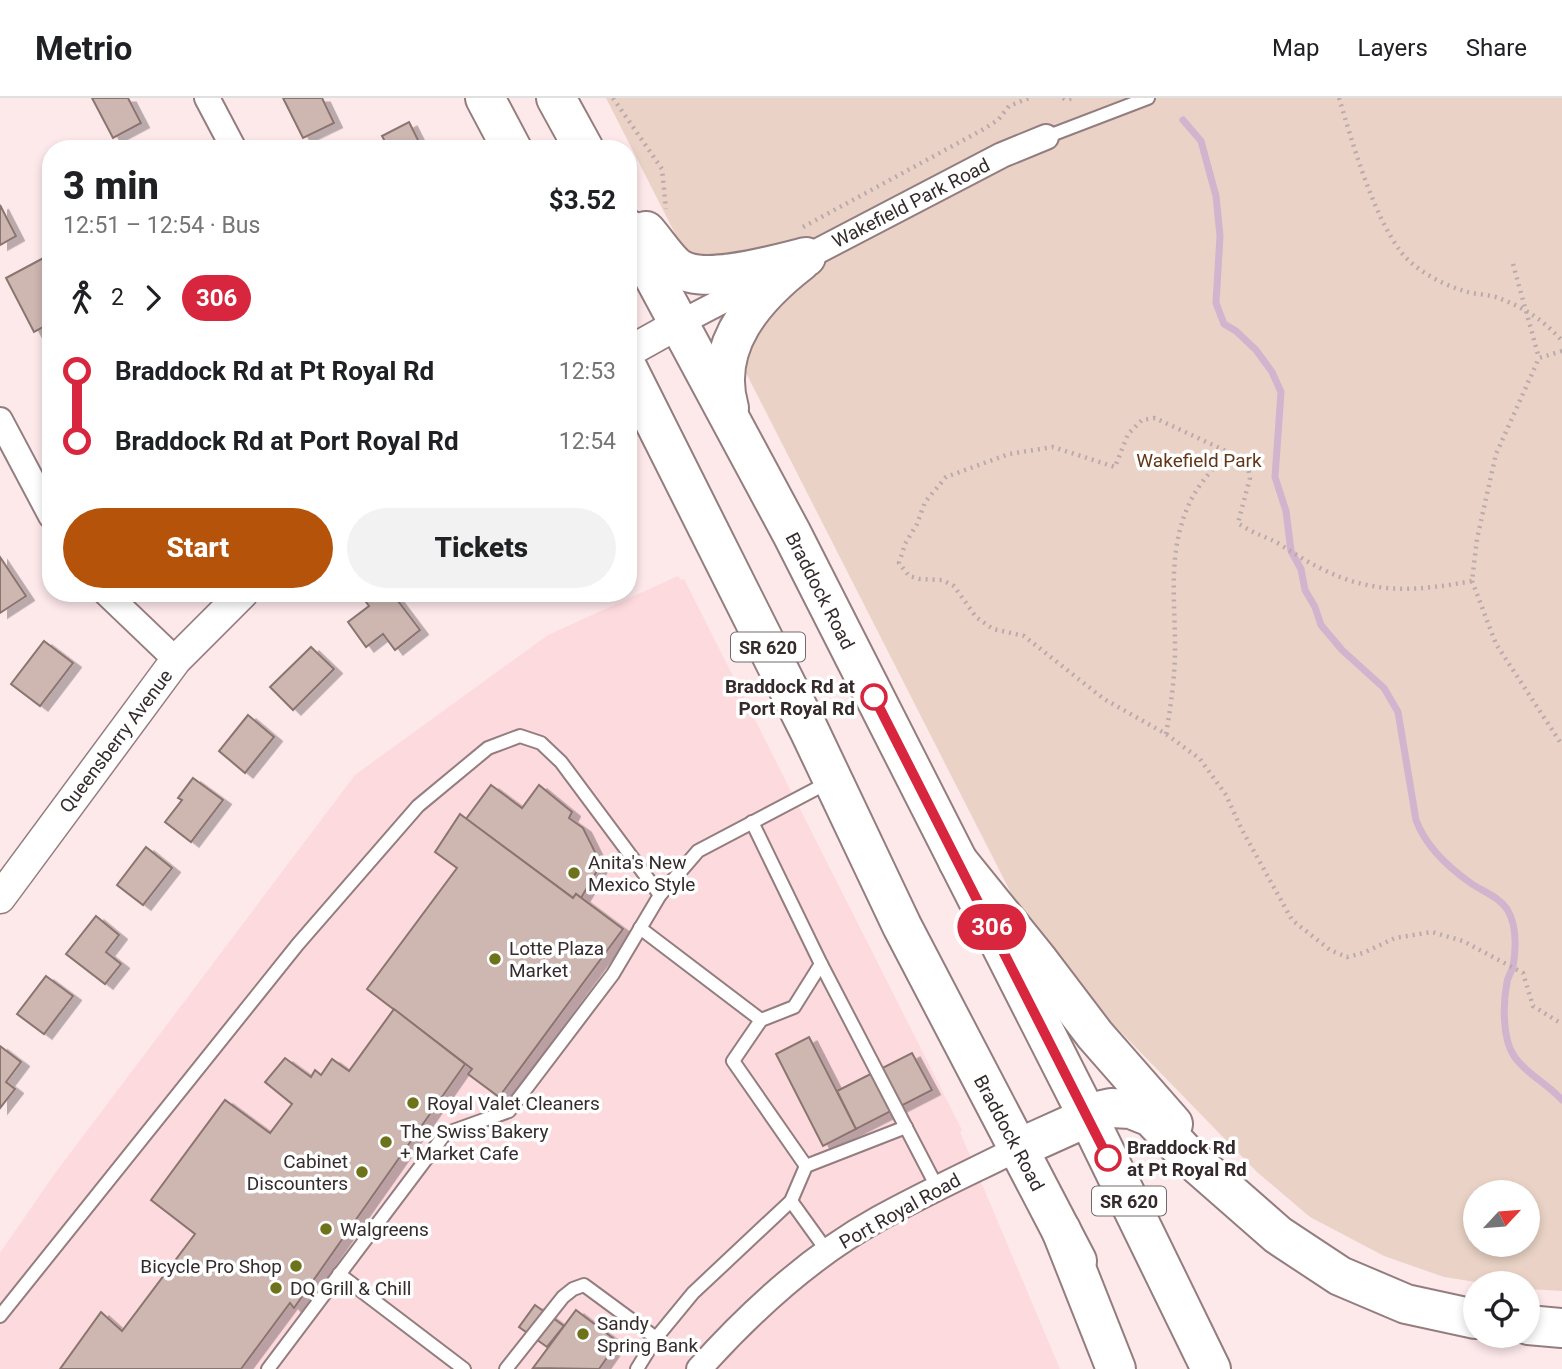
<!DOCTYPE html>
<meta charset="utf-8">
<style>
body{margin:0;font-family:Roboto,sans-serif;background:#f2f2f2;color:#202124;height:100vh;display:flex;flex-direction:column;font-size:26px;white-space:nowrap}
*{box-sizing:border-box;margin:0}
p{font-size:23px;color:#757577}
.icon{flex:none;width:38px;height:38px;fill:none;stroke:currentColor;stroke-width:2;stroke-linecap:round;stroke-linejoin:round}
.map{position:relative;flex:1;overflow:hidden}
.drawer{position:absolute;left:42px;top:42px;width:595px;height:462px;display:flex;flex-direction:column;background:#fff;border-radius:28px;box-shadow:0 4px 10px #0003}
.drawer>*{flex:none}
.badge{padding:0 14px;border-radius:23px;font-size:24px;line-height:46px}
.needle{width:46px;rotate:64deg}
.tools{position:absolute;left:1463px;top:1082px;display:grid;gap:14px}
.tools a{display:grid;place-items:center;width:77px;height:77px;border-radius:50%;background:#fff;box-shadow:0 4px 10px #0003;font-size:35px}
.map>.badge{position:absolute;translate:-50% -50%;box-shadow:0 0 0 4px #fff}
.legs{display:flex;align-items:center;gap:10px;height:77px;padding:0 21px;font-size:23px}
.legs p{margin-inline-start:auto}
.overview{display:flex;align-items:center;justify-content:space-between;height:119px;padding:0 21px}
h1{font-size:38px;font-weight:800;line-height:52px}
.cta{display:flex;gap:14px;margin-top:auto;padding:14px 21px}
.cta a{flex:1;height:80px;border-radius:42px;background:#b45309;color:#fff;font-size:28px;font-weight:800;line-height:80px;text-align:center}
.cta a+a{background:#f2f2f2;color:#202124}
ul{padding:0 21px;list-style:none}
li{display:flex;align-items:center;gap:24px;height:70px;font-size:26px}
li i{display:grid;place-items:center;width:10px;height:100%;margin:0 9px;background:currentColor}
li i::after{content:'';width:18px;height:18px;margin:-9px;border:5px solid;border-radius:50%;background:#fff}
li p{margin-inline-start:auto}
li:first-child i{background:linear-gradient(#0000 50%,currentColor 0)}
li:last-child i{background:linear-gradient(currentColor 50%,#0000 0)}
header{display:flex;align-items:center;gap:42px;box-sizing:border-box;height:98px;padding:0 35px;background:#fff;border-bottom:2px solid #e0e0e0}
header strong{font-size:33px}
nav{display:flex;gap:38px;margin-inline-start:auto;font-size:24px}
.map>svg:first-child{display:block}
</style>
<header>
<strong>Metrio</strong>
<nav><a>Map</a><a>Layers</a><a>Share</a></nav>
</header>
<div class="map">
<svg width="1562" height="1271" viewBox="0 0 1562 1271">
<defs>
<filter id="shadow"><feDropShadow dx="8" dy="4.5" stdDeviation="0" flood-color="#0004"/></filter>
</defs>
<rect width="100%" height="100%" fill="#fde8ea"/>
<polygon fill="#fddade" points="678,478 681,482 684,481 962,1032 960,1034 1060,1271 0,1271 0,1155 53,1078 355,677 548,537"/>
<path fill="#ead3c6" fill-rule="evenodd" d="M606 0H1562V1193L1528 1191V1185H1482L1444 1179 1384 1158 1310 1119 1257 1074 1039 850ZM1475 1094H1528V1146H1475Z"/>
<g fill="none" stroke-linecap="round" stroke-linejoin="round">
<path stroke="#d1b4cd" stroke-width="7" d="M1183 22 1201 43 1216 98 1220 138 1216 205 1224 226 1236 233 1256 252 1272 274 1281 294 1275 379 1286 413 1291 453 1301 471 1305 492 1315 509 1321 527 1342 552 1384 590 1398 614 1416 722C1426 749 1449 770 1472 786 1484 794 1499 799 1507 811 1517 827 1516 851 1513 869 1511 874 1508 879 1507 884 1503 905 1502 940 1514 958 1526 976 1548 986 1562 1002"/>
</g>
<g fill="#ceb6b1" stroke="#8b7470" stroke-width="2" filter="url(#shadow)">
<polygon points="92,0 128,0 141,25 113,40"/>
<polygon points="283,0 322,0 334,25 303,40"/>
<polygon points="409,24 422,50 389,51 382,38"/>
<polygon points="0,107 16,138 0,147"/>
<polygon points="51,156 51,225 34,234 6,180"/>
<polygon points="0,459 26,498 0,515"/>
<polygon points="377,495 392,495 420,532 395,552 383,536 366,549 348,524 369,508 366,504"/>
<polygon points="44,543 73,565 40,608 11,586"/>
<polygon points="311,549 334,571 293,612 270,589"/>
<polygon points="248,617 274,639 245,675 219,653"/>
<polygon points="193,680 223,702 191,744 165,724 182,702 178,700"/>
<polygon points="491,687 522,710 539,687 572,714 569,720 583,730 601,766 581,800 576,796 573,800 466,721"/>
<polygon points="460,716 573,800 576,796 623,831 499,999 468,976 472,971 367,891 457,770 435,754"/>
<polygon points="146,749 172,770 143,807 117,787"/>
<polygon points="96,818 119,837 106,854 121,866 105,886 66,856"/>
<polygon points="46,878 73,898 44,936 17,916"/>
<polygon points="394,911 465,966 294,1210 290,1205 241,1271 60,1271 101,1214 122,1233 195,1136 151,1102 225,1002 270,1035 292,1006 265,984 285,960 311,979 315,972 321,977 332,961 349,973"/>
<polygon points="809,939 856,1031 823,1048 776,956"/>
<polygon points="0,948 21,964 6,984 15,991 0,1010"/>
<polygon points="912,955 932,992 856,1031 837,993"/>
<polygon points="535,1207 564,1228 547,1249 519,1229"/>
<polygon points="576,1212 618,1244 599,1271 533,1270"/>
</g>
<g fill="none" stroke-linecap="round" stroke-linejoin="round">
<g stroke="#947d7f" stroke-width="16">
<g id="service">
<polyline points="1046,39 1148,0"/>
<polyline points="752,724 821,866 938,1091"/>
<polyline points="640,830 761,922"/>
<polyline points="806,1068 906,1029"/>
<polyline points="791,1103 827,1153"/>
<polyline points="339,1176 464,1271"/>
<polyline points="0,1218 298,846 418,708 488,650 520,638 541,645 561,664 660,797"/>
<polyline points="268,1271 445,1036 509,1013 613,876 660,797 698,753 829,684"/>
<polyline points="506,1271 563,1199 573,1191 584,1187 656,1240"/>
<polyline points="637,1271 656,1240 693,1195 791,1103 806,1068 733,963 761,922 794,909 821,866"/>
</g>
</g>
<g stroke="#947d7f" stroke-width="28">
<g id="minor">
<polyline points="207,0 234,51"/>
<polyline points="680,225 1002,57 1046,39"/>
<polyline points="0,322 51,418"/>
<polyline points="106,495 176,562"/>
<path d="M699 1271C751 1213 809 1159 878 1121 923 1096 971 1074 1017 1051"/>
</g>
</g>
<g stroke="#947d7f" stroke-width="33">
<g id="tertiary">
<polyline points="628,254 680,225"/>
<polyline points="0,800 176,562 243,495"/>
</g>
</g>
<g stroke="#947d7f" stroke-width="42">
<g id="primary">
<polyline points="485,0 512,51"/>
<polyline points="556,0 584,51"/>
<polyline points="628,131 792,436 1088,1019 1211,1271"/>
<path d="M646 133C655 143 668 163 678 170 705 188 776 166 806 159"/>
<polyline points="628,271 809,632 902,828 1077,1163"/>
<path d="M729 310C711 248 755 199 800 164"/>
<polyline points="1017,1051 1088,1019"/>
</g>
</g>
<g stroke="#947d7f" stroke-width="42">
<g id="motorway">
<polyline points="958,763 1038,862 1095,937 1173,1026"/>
<polyline points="1088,1019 1093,1014 1111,1010 1131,1011 1151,1019 1189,1059 1278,1137 1340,1178 1406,1206 1475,1221"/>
<polyline points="1061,1132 1116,1271"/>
<polyline points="1528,1227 1562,1230"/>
</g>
</g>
<g stroke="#bbaaac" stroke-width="4.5" stroke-dasharray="2 5" stroke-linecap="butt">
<polyline points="613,0 662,71 666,111"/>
<polyline points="1063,0 1066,2 1073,0"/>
<path d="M1339 0C1353 46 1372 115 1401 154 1416 173 1442 186 1464 193 1476 197 1490 196 1501 201 1525 210 1546 224 1562 243"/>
<polyline points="803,129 982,32 998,22 1009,8 1029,0"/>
<polyline points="1513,166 1539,260"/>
<polyline points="628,219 640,213"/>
<path d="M1562 253 1539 260 1496 356 1477 441 1472 483C1418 493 1375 497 1324 472 1309 465 1295 456 1281 447 1266 438 1255 437 1238 425L1250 380 1247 366 1228 354 1155 320 1142 322 1128 336 1115 369 1053 349 1009 356 946 379 925 404 917 426 905 446 899 465 909 478 920 481 942 482 954 488 976 519 993 531 1024 538 1104 601 1166 636 1200 661 1226 697 1241 730 1292 822 1330 852 1347 859 1363 855 1395 840 1432 834 1463 843 1523 875 1533 908 1562 926"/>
<polyline points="1472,483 1496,546 1562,647"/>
<path d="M1166 636C1171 607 1175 579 1175 550 1175 502 1168 456 1187 411 1195 389 1213 371 1228 354"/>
</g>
<use href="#service" stroke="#fff" stroke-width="12"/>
<use href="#minor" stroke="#fff" stroke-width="24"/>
<use href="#tertiary" stroke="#fff" stroke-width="30"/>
<use href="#primary" stroke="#fff" stroke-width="38"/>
<use href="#motorway" stroke="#fff" stroke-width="38"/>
</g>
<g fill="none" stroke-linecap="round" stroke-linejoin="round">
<g stroke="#fff" stroke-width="16">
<polyline id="line-1" points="874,599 1108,1060"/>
</g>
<use href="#line-1" stroke="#d7263d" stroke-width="10"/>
</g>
<g fill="#fff" stroke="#d7263d" stroke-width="3.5">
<circle cx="874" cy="599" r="12"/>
<circle cx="1108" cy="1060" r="12"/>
</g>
<g fill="#6e731b" stroke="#fff" stroke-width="2.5">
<circle cx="574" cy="775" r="7"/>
<circle cx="495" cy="861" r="7"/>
<circle cx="413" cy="1005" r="7"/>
<circle cx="386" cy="1044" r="7"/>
<circle cx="362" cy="1074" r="7"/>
<circle cx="326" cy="1131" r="7"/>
<circle cx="296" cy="1168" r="7"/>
<circle cx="276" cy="1190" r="7"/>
<circle cx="583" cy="1236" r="7"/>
</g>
<g text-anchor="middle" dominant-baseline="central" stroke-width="7" stroke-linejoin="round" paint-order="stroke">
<g fill="#fff" stroke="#726b6b" stroke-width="2">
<rect x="731" y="534.5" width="74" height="29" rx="5"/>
<rect x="1092" y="1088.5" width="74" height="29" rx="5"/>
</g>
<g font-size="18" font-weight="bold" fill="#352b2c">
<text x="768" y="549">SR 620</text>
<text x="1129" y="1103">SR 620</text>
</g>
<g font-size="19" fill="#352b2c" stroke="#fff">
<text transform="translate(911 105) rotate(-27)">Wakefield Park Road</text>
<text transform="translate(820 493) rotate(63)">Braddock Road</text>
<text transform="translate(116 643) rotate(-53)">Queensberry Avenue</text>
<text transform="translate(1009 1035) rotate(62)">Braddock Road</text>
<text transform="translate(900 1113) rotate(-29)">Port Royal Road</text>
</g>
<g font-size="19" fill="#643618" stroke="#fff">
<text x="1199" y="362">Wakefield Park</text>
</g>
<g font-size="19" font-weight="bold" fill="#352b2c" stroke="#fff" text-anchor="end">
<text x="855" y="588">Braddock Rd at<tspan x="855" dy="22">Port Royal Rd</tspan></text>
<text x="1127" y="1049" text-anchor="start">Braddock Rd<tspan x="1127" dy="22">at Pt Royal Rd</tspan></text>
</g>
<g font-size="19" fill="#352b2c" stroke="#fff" text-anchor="start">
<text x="588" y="764">Anita's New<tspan x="588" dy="22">Mexico Style</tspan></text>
<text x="509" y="850">Lotte Plaza<tspan x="509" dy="22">Market</tspan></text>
<text x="427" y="1005">Royal Valet Cleaners</text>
<text x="400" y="1033">The Swiss Bakery<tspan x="400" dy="22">+ Market Cafe</tspan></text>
<text x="348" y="1063" text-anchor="end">Cabinet<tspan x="348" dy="22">Discounters</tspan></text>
<text x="340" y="1131">Walgreens</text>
<text x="282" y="1168" text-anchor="end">Bicycle Pro Shop</text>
<text x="290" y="1190">DQ Grill &amp; Chill</text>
<text x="597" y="1225">Sandy<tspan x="597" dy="22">Spring Bank</tspan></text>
</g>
</g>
</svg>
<div class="tools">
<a><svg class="needle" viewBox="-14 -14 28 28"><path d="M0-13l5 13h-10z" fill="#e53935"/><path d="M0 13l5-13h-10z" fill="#757577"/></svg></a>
<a><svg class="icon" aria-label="locate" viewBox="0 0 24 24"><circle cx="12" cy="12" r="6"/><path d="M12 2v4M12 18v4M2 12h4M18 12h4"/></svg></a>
</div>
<b class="badge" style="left:992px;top:829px;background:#d7263d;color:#fff">306</b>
<section class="drawer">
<div class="overview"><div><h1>3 min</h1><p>12:51 – 12:54 · Bus</p></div><b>$3.52</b></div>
<div class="legs"><svg class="icon" aria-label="walk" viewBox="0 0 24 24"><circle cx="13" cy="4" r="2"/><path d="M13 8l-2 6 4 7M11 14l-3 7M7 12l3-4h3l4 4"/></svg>2<svg class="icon" aria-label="forward" viewBox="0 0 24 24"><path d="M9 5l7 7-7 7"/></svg><b class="badge" style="background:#d7263d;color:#fff">306</b></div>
<ul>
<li><i style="color:#d7263d"></i><b>Braddock Rd at Pt Royal Rd</b><p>12:53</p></li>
<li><i style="color:#d7263d"></i><b>Braddock Rd at Port Royal Rd</b><p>12:54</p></li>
</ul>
<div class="cta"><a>Start</a><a>Tickets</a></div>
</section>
</div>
